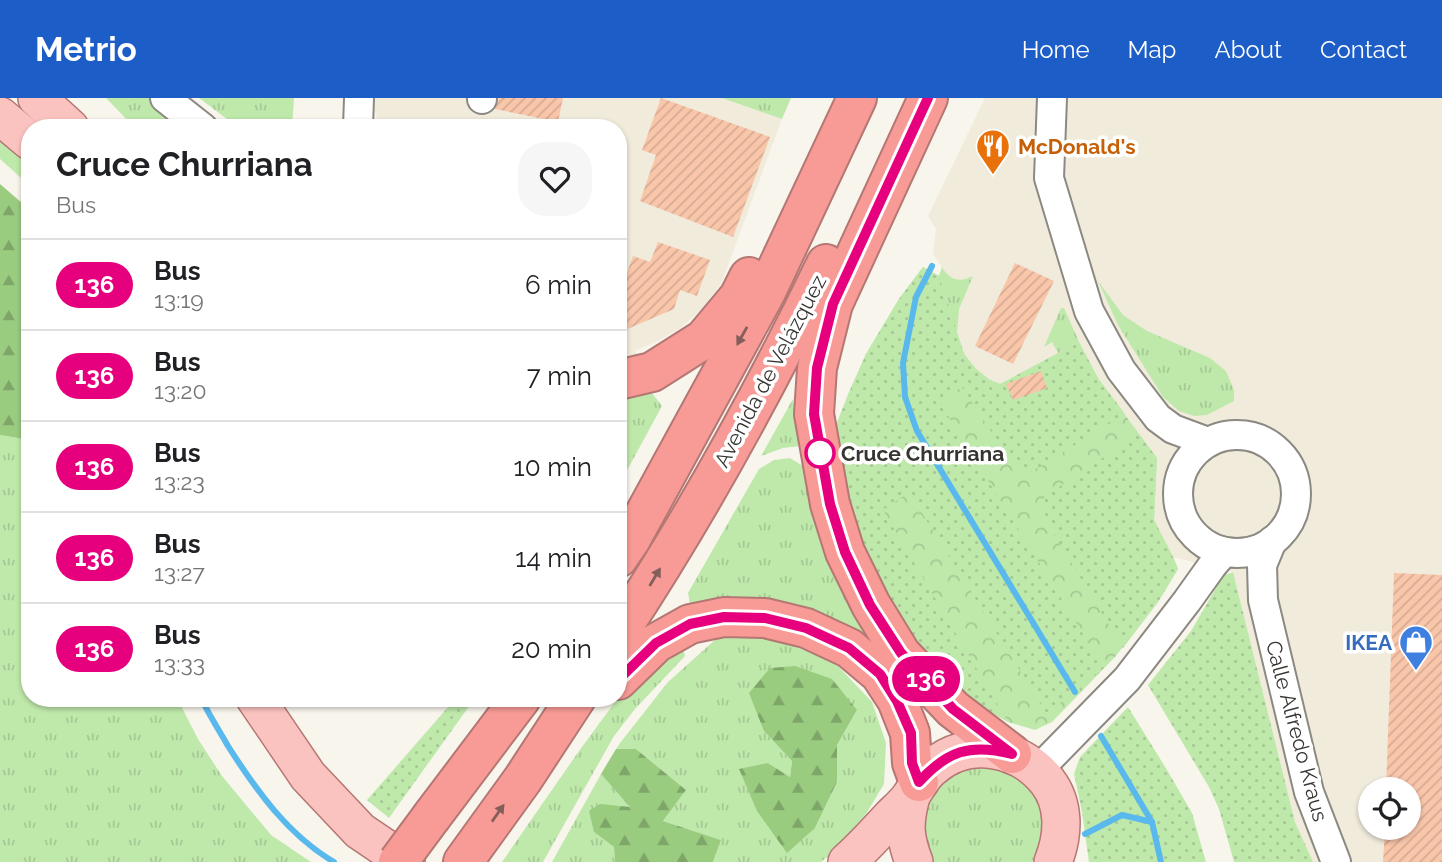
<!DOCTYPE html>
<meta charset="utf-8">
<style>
body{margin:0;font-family:Raleway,sans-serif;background:#f6f6f6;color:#202124;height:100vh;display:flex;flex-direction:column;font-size:26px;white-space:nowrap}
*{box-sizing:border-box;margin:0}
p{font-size:23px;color:#757577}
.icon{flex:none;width:38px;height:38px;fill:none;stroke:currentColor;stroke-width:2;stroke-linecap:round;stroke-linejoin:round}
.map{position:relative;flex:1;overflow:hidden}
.side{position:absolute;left:21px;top:21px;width:606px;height:588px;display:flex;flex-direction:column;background:#fff;border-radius:28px;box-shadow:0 2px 5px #0004}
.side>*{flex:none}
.badge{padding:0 14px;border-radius:23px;font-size:24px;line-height:46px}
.tools{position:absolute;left:1358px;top:679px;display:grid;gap:14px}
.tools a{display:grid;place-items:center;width:63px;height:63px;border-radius:50%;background:#fff;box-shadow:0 2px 5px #0004;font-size:35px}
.map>.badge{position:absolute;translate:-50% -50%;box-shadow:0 0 0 4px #fff}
.round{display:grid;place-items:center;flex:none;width:74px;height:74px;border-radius:28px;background:#f6f6f6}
.summary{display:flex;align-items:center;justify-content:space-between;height:119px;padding:0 35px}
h1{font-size:33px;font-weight:700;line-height:52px}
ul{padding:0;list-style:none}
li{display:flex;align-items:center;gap:21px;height:91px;padding:0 35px;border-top:2px solid #e0e0e0}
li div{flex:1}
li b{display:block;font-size:26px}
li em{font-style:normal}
li .badge{min-width:77px;font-weight:700;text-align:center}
header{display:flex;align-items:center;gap:42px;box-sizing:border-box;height:98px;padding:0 35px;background:#1c5dc8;color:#fff}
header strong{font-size:33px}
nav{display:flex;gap:38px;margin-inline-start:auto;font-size:24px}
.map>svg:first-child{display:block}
</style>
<header>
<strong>Metrio</strong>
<nav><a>Home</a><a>Map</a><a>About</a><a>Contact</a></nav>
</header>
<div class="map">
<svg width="1442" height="764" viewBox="0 0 1442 764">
<defs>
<pattern id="grass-tufts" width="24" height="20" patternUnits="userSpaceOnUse" patternTransform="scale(1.75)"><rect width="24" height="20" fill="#bfe8ab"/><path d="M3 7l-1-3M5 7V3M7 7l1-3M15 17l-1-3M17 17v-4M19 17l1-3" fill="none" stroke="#a5c894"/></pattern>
<pattern id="forest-firs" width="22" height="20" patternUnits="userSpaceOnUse" patternTransform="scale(1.75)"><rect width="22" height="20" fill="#9acc80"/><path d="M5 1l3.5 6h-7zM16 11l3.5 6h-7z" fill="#7ea669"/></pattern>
<pattern id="park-crowns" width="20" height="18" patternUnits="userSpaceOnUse" patternTransform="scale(1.75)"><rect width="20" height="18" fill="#bfe8ab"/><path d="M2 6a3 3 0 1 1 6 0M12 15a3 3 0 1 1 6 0" fill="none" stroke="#a5c894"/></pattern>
<pattern id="garden-dots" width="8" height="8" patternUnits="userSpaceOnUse" patternTransform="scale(1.75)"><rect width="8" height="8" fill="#bfe8ab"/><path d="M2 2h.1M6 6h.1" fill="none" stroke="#a5c894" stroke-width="1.8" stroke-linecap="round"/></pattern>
<pattern id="building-hatch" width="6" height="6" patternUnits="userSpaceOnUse" patternTransform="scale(1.75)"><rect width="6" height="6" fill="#f9c6aa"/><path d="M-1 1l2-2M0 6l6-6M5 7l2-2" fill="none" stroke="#d6ab93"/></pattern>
</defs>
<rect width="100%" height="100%" fill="#f8f5ed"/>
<g fill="#f1ebdc" fill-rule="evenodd">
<polygon points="372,0 722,0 782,21 721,186 700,213 679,231 654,245 635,252 637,258 618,263 618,30 366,30 366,20 377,21"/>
<path d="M985 0H1442V764H1313L1295 724 1233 474 1173 459 1154 422 1157 360 1098 279 1079 244 1000 286 990 282 976 271 964 256 939 178 942 169 933 156 936 131 928 118ZM1370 691H1409V730H1370Z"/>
</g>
<g fill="url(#grass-tufts)" fill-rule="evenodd">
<polygon points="106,0 151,0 174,18 185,30 135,30"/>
<polygon points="199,0 294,0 292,30 239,30"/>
<polygon points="722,0 791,0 782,21"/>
<polygon points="0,36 30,56 30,88 0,61"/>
<path d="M942 169C949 182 960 185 973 178L959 211 957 235 939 178Z"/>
<polygon points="1098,183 1123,217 1147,233 1210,260 1226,273 1234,292 1234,303 1207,317 1194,318 1179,313 1163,299 1118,227"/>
<polygon points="1061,210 1064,210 1079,244 1058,255 1052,244 1044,249"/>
<polygon points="651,294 662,308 618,389 618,301"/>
<polygon points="793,301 801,348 783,350 761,358"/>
<polygon points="0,337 30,342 30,600 177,600 198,641 222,678 271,737 311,764 0,764"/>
<polygon points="790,360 803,368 809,399 874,546 810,513 781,503 733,501 698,509 690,506 688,495 759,371 774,362"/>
<path d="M741 537 777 541 835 565 872 604 886 645 884 686 866 716 831 756 821 764H713L721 742 663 723 686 692 636 651H616L620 645 668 584 716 541ZM857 612 837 647V684L815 730 768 665 790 679 792 663 764 633Z"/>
<polygon points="681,542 685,558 635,611 614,638 543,764 502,764 579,653 615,604 646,568"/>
<polygon points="998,667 1032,690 1043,716 1044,730 1037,756 1032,764 933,764 920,736 928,697 958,670"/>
<polygon points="601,676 631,709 594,734 614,749 615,764 552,764"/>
</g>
<g fill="url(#forest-firs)">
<polygon points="0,86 30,112 30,342 0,337"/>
<polygon points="795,568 832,581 857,612 837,647 837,684 815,730 787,755 757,713 739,671 768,665 790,679 792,663 764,633 749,595 770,570"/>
<polygon points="616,651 636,651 686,692 663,723 721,742 713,764 615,764 614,749 594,734 589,713 600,706 630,709 601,676"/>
</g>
<polygon fill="url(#park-crowns)" points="923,169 939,178 964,256 976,271 990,282 1000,286 1079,244 1098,280 1157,360 1154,422 1173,459 1178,471 1158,504 1115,559 1052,624 1035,632 1008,624 970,602 898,519 847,299 866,256 899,201"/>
<g fill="url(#garden-dots)">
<polygon points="923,169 939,178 964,256 976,271 990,282 1000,286 1079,244 1098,280 1125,316 1031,374 1024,375 1015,370 962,289 939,303 1104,570 1075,594 1046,615 909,394 883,412 1008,624 970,602 936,572 898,519 865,456 846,397 832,337 847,299 866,256 899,201"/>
<polygon points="1139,336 1157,360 1154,422 1173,459 1178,471 1158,504 1123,550 1041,415 1041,407 1045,398"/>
<polygon points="1233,474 1295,724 1313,764 1234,764 1219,711 1209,689 1148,587 1191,533 1223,478"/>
<polygon points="456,600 475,600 389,720 367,702"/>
<polygon points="1128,609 1167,672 1192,715 1206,764 1089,764 1082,714 1074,676 1080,659"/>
</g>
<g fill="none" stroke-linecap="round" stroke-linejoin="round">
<g stroke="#5ab9ec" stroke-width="6">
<polyline points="932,168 916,199 903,265 905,299 917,333 1075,594"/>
<path d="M201 600C209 617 219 632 228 648 256 692 288 737 334 764"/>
<polyline points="1101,638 1152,724 1161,764"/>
<polyline points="1085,736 1122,717 1152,724"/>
</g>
</g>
<g fill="url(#building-hatch)">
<polygon points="499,0 563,0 558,24 495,11"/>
<polygon points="661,0 770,39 733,139 640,103 656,57 642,52"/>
<polygon points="658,144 710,162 697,198 680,192 674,211 618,235 618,200 633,158 650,164"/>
<polygon points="1015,165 1054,183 1013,266 975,248"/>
<polygon points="1041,273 1047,290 1013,302 1006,286"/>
<polygon points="1394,475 1442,477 1442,764 1383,764 1385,730 1409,730 1409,691 1386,691"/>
</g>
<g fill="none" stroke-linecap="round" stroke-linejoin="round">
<g stroke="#8c8982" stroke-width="32">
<g id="minor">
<polyline points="165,0 203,30"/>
<polyline points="1052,0 1049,80 1089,213 1121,272 1158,320 1173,331 1208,344"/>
<polyline points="482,1 482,0"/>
<polyline points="358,30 359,0"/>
<circle cx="1237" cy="396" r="59"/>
<polyline points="1272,443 1262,467 1263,502 1309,694 1336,764"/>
<polyline points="1038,672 1127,581 1187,503 1212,468 1224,454"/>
</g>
</g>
<g stroke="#b47773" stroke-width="40">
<g id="major">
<polyline points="37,0 70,30"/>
<polyline points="0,18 30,43"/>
<polyline points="255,600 308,678 360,733 406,764"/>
<path d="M911 698C904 725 904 738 914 764"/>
<path d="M847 764C863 750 877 734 892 718 898 712 905 706 910 699 918 688 922 677 933 669 968 639 1019 648 1047 683 1065 706 1064 737 1053 764"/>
</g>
</g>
<g stroke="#b47773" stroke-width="42">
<g id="highway">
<polyline points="928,0 833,206 817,270 814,316 830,406 845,454 871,507 901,556 953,611 1012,656"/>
<polyline points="618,282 652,274 704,241 739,199 749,179"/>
<polyline points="618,460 631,441 766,194 857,0"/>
<path d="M618 536C696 418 764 294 826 166"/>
<polyline points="618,582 656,545 690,526 724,519 765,520 806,530 849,550 880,576 897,602 910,635 912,665 919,684"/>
<polyline points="432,718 521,600"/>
<polyline points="463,764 523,681 576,600"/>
</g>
</g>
<use href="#minor" stroke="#fff" stroke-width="28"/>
<use href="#major" stroke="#fbc3c0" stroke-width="37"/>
<use href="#highway" stroke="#f89b96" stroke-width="38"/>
<g stroke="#b47773" stroke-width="42" stroke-linecap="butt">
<polyline id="highway-bridge" points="398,764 432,718"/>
</g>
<use href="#highway-bridge" stroke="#f89b96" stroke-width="38"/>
</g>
<defs><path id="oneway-solid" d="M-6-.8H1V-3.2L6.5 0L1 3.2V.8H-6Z" transform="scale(1.75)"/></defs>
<g fill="#845e5a">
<use href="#oneway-solid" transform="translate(742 238) rotate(119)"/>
<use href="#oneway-solid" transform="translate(655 479) rotate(-59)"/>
<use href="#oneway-solid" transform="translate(498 715) rotate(-55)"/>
</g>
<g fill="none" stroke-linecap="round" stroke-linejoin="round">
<g stroke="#fff" stroke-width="16">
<path id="line" d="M618 582 656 545 690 526 724 519 765 520 806 530 849 550 880 576 897 603 911 635 912 665 919 684C947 653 970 645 1012 656L953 611 901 555 870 507 845 454 830 406 814 316 817 270 833 206 928 0"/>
</g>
<use href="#line" stroke="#e6007e" stroke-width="10"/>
</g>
<defs>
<g id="restaurant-pin" transform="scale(1.75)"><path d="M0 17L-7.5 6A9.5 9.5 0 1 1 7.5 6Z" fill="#e8710a" stroke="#fff"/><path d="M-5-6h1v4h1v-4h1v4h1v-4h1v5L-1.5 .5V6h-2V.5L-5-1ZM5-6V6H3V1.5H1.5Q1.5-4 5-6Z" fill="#fff"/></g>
<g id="shop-pin" transform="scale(1.75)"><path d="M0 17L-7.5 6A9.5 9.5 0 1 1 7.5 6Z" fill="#3f7fe0" stroke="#fff"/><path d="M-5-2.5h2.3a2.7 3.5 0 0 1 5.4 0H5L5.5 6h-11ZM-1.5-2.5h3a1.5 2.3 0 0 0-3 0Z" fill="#fff"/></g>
</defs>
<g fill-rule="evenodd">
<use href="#restaurant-pin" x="993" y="48"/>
<use href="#shop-pin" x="1416" y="544"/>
</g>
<circle fill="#fff" stroke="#e6007e" stroke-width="3.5" cx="820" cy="355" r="14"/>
<g text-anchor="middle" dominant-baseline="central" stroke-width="7" stroke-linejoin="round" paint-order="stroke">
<g font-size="21" font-weight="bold" fill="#c56008" stroke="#fff" text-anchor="start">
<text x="1018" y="48">McDonald's</text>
</g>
<g font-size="21" fill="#363532" stroke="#fff">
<text transform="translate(770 273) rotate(-62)">Avenida de Velázquez</text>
<text transform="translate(1297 633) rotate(75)">Calle Alfredo Kraus</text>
</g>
<g font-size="21" font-weight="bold" fill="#363532" stroke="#fff" text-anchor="start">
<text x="841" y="355">Cruce Churriana</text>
</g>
<g font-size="21" font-weight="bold" fill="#366cbe" stroke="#fff" text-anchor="end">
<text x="1392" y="544">IKEA</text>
</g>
</g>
</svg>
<div class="tools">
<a><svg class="icon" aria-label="locate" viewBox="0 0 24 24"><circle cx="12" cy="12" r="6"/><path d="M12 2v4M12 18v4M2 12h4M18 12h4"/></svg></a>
</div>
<b class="badge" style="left:926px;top:581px;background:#e6007e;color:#fff">136</b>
<section class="side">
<div class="summary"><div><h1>Cruce Churriana</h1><p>Bus</p></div><a class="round"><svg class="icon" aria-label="heart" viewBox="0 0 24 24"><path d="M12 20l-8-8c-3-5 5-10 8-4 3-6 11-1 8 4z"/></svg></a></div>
<ul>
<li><span class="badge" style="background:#e6007e;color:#fff">136</span><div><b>Bus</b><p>13:19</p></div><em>6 min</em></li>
<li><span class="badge" style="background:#e6007e;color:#fff">136</span><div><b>Bus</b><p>13:20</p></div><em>7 min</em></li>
<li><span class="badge" style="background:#e6007e;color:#fff">136</span><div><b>Bus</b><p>13:23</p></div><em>10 min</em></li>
<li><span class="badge" style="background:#e6007e;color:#fff">136</span><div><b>Bus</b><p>13:27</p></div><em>14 min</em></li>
<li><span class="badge" style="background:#e6007e;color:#fff">136</span><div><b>Bus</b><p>13:33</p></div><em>20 min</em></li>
</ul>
</section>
</div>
